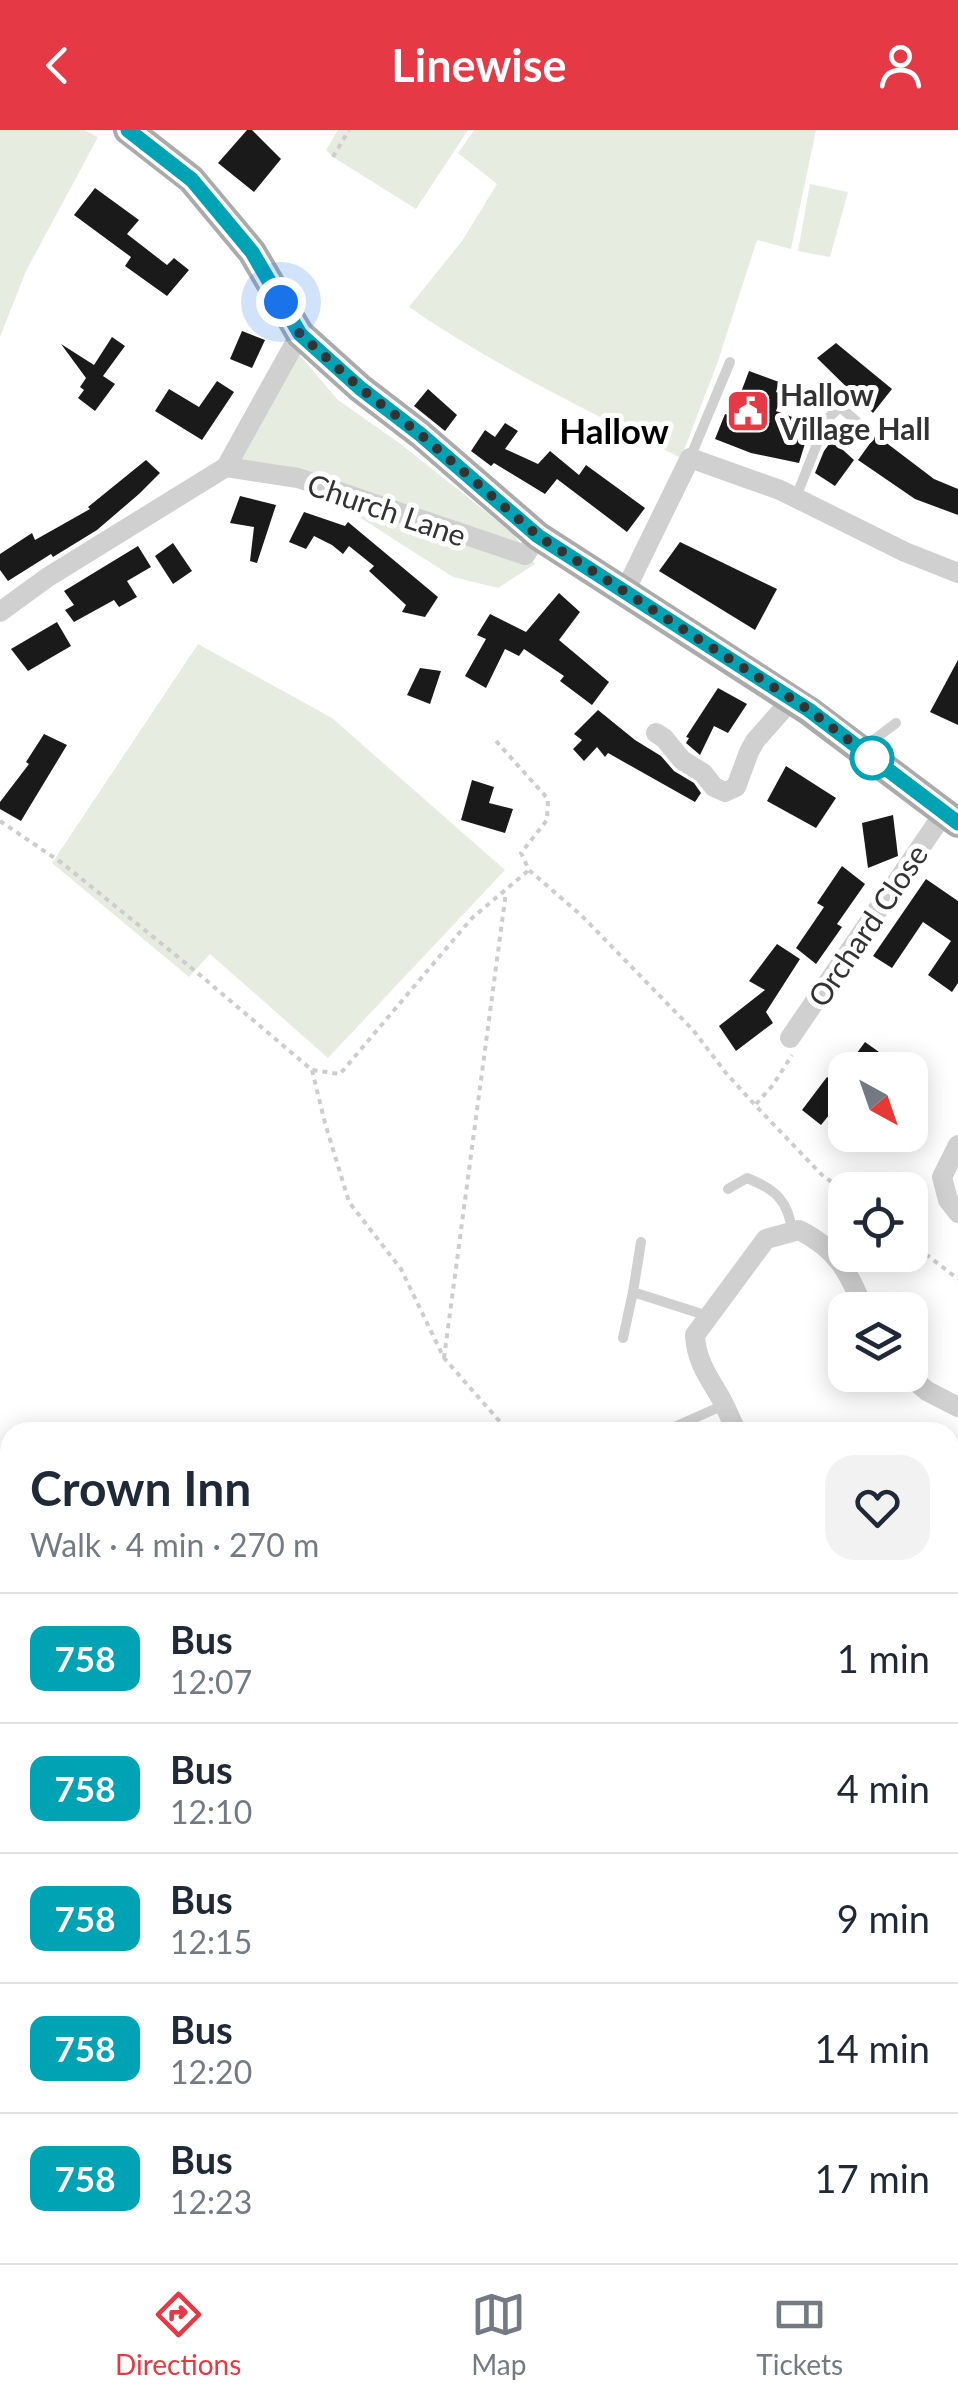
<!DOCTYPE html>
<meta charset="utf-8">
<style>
body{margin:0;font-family:Lato,sans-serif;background:#f2f2f3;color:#1f2937;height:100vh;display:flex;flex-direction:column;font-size:38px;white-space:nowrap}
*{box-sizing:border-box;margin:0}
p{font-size:32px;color:#747a83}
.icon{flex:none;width:55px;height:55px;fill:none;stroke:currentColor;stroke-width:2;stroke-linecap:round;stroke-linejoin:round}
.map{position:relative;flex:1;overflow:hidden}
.panel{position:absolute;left:0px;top:1292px;width:960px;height:842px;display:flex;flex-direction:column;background:#fff;border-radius:30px 30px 0 0;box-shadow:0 5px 25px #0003}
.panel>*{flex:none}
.badge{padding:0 20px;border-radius:15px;font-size:35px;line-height:65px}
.needle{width:65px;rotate:140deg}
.controls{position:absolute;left:828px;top:922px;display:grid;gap:20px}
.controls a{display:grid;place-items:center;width:100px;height:100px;border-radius:20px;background:#fff;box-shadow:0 5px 25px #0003;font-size:50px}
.you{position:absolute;width:50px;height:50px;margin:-25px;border:8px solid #fff;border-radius:50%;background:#1a73e8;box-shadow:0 0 0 15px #1a73e833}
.map>.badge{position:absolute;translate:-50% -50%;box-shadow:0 0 0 5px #fff}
.round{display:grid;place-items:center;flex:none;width:105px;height:105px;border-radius:30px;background:#f2f2f3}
.summary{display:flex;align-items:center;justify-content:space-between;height:170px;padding:0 30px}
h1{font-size:48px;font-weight:700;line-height:75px}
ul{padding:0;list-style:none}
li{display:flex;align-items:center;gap:30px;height:130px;padding:0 30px;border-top:2px solid #e0e1e3}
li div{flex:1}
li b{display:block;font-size:38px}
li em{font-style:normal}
li .badge{min-width:110px;font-weight:700;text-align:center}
header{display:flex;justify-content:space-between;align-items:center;height:130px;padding:0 30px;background:#e63946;color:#fff;font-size:45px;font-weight:700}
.tabs{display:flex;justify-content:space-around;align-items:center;height:140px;border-top:2px solid #e0e1e3;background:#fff;font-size:28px;color:#747a83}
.tabs a{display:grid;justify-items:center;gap:5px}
.tabs .active{color:#e63946}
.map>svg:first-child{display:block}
</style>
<header><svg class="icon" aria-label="back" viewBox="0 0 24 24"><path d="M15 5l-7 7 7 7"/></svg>Linewise<svg class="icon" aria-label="person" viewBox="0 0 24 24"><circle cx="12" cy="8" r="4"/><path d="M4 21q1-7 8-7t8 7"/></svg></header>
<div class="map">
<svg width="958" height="2133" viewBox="0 0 958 2133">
<rect width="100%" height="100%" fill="#fff"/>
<g fill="#e6ecdf">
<polygon points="0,0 84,0 98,7 26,141 0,207"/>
<polygon points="338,0 468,0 416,79 333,27 326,20"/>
<path d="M474 0H816L791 119 757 110 717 234 681 328C589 281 494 236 409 177L462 111 497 54 458 23Z"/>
<polygon points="810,54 848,62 830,127 798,121"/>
<polygon points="298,223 338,270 398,312 513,403 535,434 498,458 453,447 298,348 226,337"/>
<polygon points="198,514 332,588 505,740 328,928 210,824 189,847 52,733"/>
<polygon points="0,1344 10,1357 10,1844 0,1830"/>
<polygon points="958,1454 958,1609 950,1605 950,1472 953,1455"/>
</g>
<g fill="#1a1a1a">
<polygon points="247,0 252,0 281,29 254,62 218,33"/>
<polygon points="95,58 139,90 127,104 167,135 174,128 189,140 167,166 125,136 131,127 74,85"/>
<polygon points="242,201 265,210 252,238 230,229"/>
<polygon points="112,207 125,216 103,246 115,254 95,281 78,268 84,260 80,257 86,248 61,214 94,235"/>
<polygon points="836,213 892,259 873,283 817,228"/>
<polygon points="749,241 779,252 776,262 782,264 776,281 811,294 799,333 751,323 715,309 725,284 732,286"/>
<polygon points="217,251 234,262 202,310 155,281 169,259 199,277"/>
<polygon points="428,259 457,285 445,301 414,276"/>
<polygon points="505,293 518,301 505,319 538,334 550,321 579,345 586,335 645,378 627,402 557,349 545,364 494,333 491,336 471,321 485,300 495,307"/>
<polygon points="876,305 934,349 958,359 958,385 915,369 858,330"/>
<polygon points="832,310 854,330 835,356 815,343 824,321"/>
<polygon points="146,330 160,343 139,364 97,400 53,427 51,424 8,451 0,440 0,424 32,403 35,410 90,379 88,377"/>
<polygon points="240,366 276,375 257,433 250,431 254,397 230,393"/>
<polygon points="304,382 345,396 348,392 438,467 425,487 402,482 406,475 369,441 374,436 349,416 343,424 332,415 314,406 306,419 289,412"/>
<polygon points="680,412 777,459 755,500 659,441"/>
<polygon points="173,413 192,441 173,454 155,426"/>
<polygon points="138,416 151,437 127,451 137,467 119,477 114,470 74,492 65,480 74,475 64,461"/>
<polygon points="559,463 580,482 559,510 609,552 592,575 560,551 564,546 524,519 519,526 505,519 486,558 465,546 486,509 477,505 490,484 526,502"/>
<polygon points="57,492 71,516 28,541 11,519"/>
<polygon points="958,530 958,595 930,582"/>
<polygon points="420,538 441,541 430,574 407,565"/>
<polygon points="718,558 747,574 728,603 714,596 700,625 686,613 689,608 686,607"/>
<polygon points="598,580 635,610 661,626 674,641 694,653 701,663 695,672 608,623 605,627 597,617 584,631 573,619 582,610 574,604"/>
<polygon points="44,604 67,615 21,691 0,679 0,672 29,634 26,632"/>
<polygon points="786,636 836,668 816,698 767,671"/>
<polygon points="472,650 494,657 489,673 513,679 505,703 461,690"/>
<polygon points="893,685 898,726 868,738 862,693"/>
<polygon points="842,736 865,754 837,794 842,797 816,834 796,818 824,777 817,773"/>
<polygon points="926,749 958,771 958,853 952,862 928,845 951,811 923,792 892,838 873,826"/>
<polygon points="777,814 800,829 766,882 773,893 736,921 719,896 765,860 749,851"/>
<polygon points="865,912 886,927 877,940 845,940 845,965 821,995 802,980 827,947 835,953"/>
</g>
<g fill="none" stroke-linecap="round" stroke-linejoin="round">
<g stroke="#cdcdcd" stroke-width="4" stroke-dasharray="5 5" stroke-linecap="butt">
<polyline points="333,27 349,0"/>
<polyline points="496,611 548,669 547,690 521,723 529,740 582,786 693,900 726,943 755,975 821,1044 845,1062"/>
<polyline points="0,691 62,733 194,840 312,940 340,944 472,788 529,740"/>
<polyline points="312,940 325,993 349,1072 401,1139 444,1228 509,1302"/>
<polyline points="756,974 773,955 792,925"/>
<polyline points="910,1112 958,1149"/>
<polyline points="444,1228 506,762"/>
<polyline points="0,1531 10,1547"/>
<polyline points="950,1674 958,1682"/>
<polyline points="287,2125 291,2133"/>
</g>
<g stroke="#d0d0d0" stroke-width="10">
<polyline points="822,261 864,298"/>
<polyline points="690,328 730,232"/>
<polyline points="796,367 827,289 840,277"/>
<polyline points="866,616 896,593"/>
<path d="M728 1059 747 1048C775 1059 789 1071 792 1102"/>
<polyline points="641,1112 633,1162 708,1186"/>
<polyline points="623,1208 633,1162"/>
<polyline points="663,1302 724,1275"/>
</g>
<g stroke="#d0d0d0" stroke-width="20">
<polyline points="226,337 298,348 525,425 538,406"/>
<polyline points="624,463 690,328 780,360 905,422 958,443"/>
<polyline points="0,482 48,447 226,337 300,204"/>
<polyline points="656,603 664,608 682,630 703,643 714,657 725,662 736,657 749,622 755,611 792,569"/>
<polyline points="790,908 944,683"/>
<polyline points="958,1015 942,1047 948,1070 958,1083"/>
<polyline points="908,1245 927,1261 958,1277"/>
<path d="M737 1302C731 1290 726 1277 719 1265 707 1245 696 1229 695 1205L766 1109 799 1100C837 1119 849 1142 864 1180"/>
<polyline points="950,1429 958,1422"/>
</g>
<polyline stroke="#ababab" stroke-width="30" points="128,0 191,49 252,122 300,204 360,258 420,304 538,406 809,581 958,693"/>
</g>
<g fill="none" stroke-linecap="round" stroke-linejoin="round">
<g stroke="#fff" stroke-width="22">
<polyline id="line" points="128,0 192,50 252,122 300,204 360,258 420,304 538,406 809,580 958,693"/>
</g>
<use href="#line" stroke="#00a3b4" stroke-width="15"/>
<polyline stroke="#333" stroke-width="10" stroke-dasharray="0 18" points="281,172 300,204 360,258 420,304 538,406 809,580 872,628"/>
</g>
<defs>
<g id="civic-square" transform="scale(2.25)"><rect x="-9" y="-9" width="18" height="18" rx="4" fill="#e63946" stroke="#fff"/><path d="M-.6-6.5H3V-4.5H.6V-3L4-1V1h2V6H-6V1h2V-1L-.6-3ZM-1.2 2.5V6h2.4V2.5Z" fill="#fff"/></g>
</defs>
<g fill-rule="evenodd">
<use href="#civic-square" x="748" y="281"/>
</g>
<circle fill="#fff" stroke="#00a3b4" stroke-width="5" cx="872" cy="628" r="20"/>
<g text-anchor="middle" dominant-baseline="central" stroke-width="10" stroke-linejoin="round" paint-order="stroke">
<g font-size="30" font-weight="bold" fill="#333" stroke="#fff" text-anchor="start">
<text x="780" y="264">Hallow<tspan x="780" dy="34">Village Hall</tspan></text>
</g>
<g font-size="30" fill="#333" stroke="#fff">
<text transform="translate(387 379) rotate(19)">Church Lane</text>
<text transform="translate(867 795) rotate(-56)">Orchard Close</text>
</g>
<g font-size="35" font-weight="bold" fill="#000" stroke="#fff">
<text x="614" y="300">Hallow</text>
</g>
</g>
</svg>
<div class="controls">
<a><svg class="needle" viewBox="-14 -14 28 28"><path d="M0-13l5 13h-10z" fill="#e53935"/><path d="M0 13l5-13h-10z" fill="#747a83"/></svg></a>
<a><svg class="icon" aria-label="locate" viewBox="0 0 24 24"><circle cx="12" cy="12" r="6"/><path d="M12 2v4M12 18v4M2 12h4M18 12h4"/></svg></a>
<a><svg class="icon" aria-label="layers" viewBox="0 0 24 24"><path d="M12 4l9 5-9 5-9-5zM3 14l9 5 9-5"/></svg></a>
</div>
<div class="you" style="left:281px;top:172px"></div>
<section class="panel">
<div class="summary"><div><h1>Crown Inn</h1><p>Walk · 4 min · 270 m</p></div><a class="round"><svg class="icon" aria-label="heart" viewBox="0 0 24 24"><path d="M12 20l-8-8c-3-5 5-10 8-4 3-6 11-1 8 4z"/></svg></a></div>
<ul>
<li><span class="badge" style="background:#00a3b4;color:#fff">758</span><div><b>Bus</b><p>12:07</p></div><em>1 min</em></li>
<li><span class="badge" style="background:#00a3b4;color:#fff">758</span><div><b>Bus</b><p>12:10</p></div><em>4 min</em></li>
<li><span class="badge" style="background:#00a3b4;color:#fff">758</span><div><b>Bus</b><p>12:15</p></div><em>9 min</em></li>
<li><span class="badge" style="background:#00a3b4;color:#fff">758</span><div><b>Bus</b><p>12:20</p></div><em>14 min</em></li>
<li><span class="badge" style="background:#00a3b4;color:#fff">758</span><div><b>Bus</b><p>12:23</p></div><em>17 min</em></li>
</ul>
</section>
</div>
<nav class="tabs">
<a class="active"><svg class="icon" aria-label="directions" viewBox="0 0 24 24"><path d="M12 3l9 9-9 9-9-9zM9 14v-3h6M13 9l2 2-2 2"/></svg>Directions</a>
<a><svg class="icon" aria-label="map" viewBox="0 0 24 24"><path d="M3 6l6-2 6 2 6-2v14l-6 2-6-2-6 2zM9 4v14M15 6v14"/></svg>Map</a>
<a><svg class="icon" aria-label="tickets" viewBox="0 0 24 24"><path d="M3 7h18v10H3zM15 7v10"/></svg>Tickets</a>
</nav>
